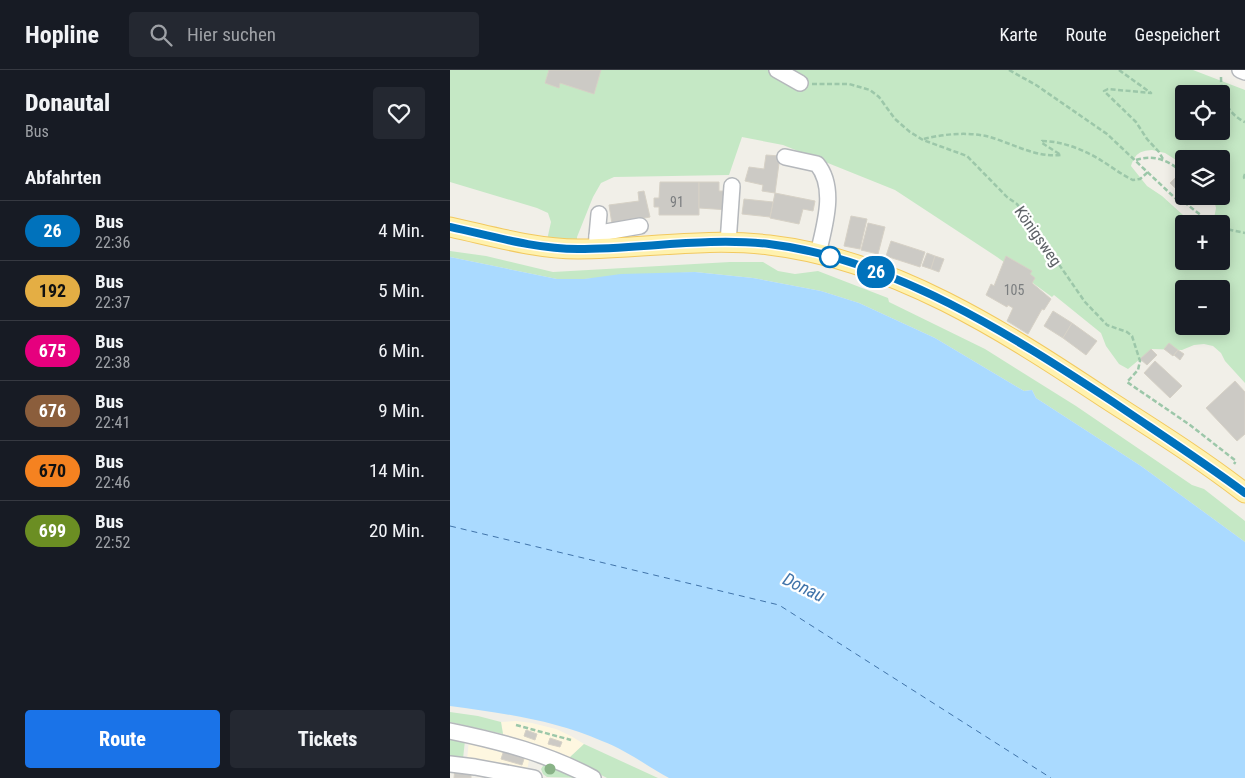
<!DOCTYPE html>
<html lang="de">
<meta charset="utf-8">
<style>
body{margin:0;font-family:"Roboto Condensed",sans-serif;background:#242831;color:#f1f3f6;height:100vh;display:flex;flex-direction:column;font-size:19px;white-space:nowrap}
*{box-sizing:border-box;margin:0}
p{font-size:16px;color:#9ea1a6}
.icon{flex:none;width:28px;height:28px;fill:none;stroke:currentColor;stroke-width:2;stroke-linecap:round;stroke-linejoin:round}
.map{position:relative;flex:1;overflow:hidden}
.drawer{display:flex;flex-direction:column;background:#171b24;width:450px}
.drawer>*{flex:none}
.badge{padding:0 10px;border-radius:16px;font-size:18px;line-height:32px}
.buttons{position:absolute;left:725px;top:15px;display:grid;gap:10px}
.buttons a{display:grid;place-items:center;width:55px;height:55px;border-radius:5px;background:#171b24;box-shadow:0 2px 12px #0003;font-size:25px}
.map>.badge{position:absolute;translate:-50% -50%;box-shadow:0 0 0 2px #fff}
h2{padding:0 25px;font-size:19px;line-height:45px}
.round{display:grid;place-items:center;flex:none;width:52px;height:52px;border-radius:5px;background:#242831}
.headline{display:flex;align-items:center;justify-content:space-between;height:85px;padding:0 25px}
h1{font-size:24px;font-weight:800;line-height:38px}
.primary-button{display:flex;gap:10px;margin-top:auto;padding:10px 25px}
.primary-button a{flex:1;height:58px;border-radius:5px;background:#1a73e8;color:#fff;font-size:20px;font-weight:800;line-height:58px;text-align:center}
.primary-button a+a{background:#242831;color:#f1f3f6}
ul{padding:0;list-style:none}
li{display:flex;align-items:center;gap:15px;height:60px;padding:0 25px;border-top:1px solid #363941}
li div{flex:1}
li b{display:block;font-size:19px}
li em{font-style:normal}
li .badge{min-width:55px;font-weight:700;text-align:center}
header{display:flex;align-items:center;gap:30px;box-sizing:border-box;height:70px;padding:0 25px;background:#171b24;border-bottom:1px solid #363941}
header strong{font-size:24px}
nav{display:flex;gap:28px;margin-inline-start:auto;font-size:18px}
.search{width:350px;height:45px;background:#242831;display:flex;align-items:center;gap:12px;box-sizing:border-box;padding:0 18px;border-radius:5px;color:#9ea1a6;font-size:19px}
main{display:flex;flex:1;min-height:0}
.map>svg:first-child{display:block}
</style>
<header>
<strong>Hopline</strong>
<div class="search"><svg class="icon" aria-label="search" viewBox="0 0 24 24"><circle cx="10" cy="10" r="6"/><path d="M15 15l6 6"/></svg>Hier suchen</div>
<nav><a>Karte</a><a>Route</a><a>Gespeichert</a></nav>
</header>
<main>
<section class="drawer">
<div class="headline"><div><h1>Donautal</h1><p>Bus</p></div><a class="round"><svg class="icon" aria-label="heart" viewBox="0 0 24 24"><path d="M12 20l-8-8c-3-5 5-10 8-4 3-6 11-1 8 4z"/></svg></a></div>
<h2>Abfahrten</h2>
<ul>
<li><span class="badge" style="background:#0072bc;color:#fff">26</span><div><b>Bus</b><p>22:36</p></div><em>4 Min.</em></li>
<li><span class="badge" style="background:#e4ae44;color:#111">192</span><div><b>Bus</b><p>22:37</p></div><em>5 Min.</em></li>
<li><span class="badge" style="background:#e6007e;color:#fff">675</span><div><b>Bus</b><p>22:38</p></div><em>6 Min.</em></li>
<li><span class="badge" style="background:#8b5e3c;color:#fff">676</span><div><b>Bus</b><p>22:41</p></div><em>9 Min.</em></li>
<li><span class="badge" style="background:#f58220;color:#111">670</span><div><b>Bus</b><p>22:46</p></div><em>14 Min.</em></li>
<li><span class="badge" style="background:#6b8e23;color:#fff">699</span><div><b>Bus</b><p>22:52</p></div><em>20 Min.</em></li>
</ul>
<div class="primary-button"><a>Route</a><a>Tickets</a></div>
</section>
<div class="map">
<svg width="795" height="708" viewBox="0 0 795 708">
<rect width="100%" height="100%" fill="#f1efe8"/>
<g fill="#fef7e0">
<polygon points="66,651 82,653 106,659 121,666 134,674 119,688 101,680 53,664 51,652"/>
<polygon points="19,670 80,686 77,700 17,690"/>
</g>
<g fill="#c5e8c5" fill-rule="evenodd">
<path d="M0 0H743L795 20V313L775 291 771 283 763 276 754 274 744 275 732 280 702 279 678 299 669 294 656 276 651 263 604 225 602 227 547 187 445 120 333 75 292 67 279 105 164 107 151 113 143 127 127 167V173L97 170 101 152 98 143 87 138 0 112ZM734 24H771V61H734ZM702 80 715 83 734 95V89H771V126H763L766 138 763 154H771V191H734V154H743L712 126 697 116 681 96C685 84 689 81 702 80ZM734 219H771V256H734Z"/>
<polygon points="0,181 36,186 103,202 280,192 313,192 328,201 345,204 368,201 438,228 439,232 535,279 626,336 742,415 754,419 795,451 795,472 691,396 586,328 582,320 574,321 485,268 409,233 371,221 303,208 245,202 134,209 107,209 0,187"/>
<polygon points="0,642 28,646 51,652 53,664 0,652"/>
<polygon points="0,668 15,670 13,689 0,688"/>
<polygon points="134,674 208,708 157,708 119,688"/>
<polygon points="95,693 136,708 97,707 93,704 91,699"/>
</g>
<path fill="#aadaff" d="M0 187 107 209H134L171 204 245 202 303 208 371 221 409 233 485 268 574 321 582 320 586 328 691 396 795 472V708H219C197 696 176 680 152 671 104 650 52 643 0 636Z"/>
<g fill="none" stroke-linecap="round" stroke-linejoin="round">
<polyline stroke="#4174aa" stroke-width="1" stroke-dasharray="6 5" stroke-linecap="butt" points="0,456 329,535 601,708"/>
</g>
<g fill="#cccac5" stroke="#d6d1c6">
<polygon points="99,0 151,0 144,24 110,13 109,18 95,13"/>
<polygon points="316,85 330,86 325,123 312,121 313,115 295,111 299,97 314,99"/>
<polygon points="727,106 733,112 726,119 720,113"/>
<polygon points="210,112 249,112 249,145 209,145 209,137 204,137 204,128 209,128"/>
<polygon points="249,112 269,112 269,121 280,121 279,140 249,138"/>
<polygon points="194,121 200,147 162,154 159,135 189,131 188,122"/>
<polygon points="325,123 365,131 363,141 353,139 349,154 320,148"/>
<polygon points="294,129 323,132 320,147 292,144"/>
<polygon points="401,146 417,149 410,179 394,176"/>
<polygon points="418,153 435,157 428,184 411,180"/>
<polygon points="441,171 475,182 470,197 436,186"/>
<polygon points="477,183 485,186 481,199 472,196"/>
<polygon points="485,186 494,189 489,202 481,199"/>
<polygon points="556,186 582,201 580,204 585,208 582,213 601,229 594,240 592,239 578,264 557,251 563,238 558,235 557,237 536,225 541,214 544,216"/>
<polygon points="603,241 622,253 613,268 594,256"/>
<polygon points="622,253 647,271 636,285 613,268"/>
<polygon points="719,273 728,280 723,286 714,279"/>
<polygon points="701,279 707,285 697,295 690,289"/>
<polygon points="728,280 734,284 730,290 724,285"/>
<polygon points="705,291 732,316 720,328 694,303"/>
<polygon points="785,311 795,322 795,364 787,371 756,338"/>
<polygon points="76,660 87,664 85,670 74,666"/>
<polygon points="100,668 112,672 110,677 98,674"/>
<polygon points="54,680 75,686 72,695 51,689"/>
<polygon points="5,699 21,701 21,708 4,708"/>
</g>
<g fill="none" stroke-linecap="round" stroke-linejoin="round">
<g stroke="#b5b8bc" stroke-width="18">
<g id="minor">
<polyline points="327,0 350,13"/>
<polyline points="790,0 795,2"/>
<path d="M335 87 367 94C387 118 374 157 368 184"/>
<polyline points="147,166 149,144"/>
<polyline points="278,173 282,116"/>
<polyline points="146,179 147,166 150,163 190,156"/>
<path d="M0 661C49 671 99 684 143 708"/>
<polyline points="0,694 25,697 84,708"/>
</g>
</g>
<g stroke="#f2c960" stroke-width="21">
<path id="major" d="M0 157C42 166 85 179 128 179 191 179 256 167 319 175 442 189 554 261 655 328 703 359 750 388 795 423"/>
</g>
<g stroke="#9cc7a9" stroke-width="2.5" stroke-dasharray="5 2.5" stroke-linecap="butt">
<path d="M559 0 586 15 657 64 725 128C732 130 737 133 744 130L746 126"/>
<polyline points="669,0 701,23 658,19 654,21 686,52 697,69 709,82 714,91"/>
<path d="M771 7C771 26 777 44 795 52"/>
<polyline points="362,14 399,14 420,20 429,27 445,49 460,62 473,70 517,86 557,127 567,134 635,232 657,255 677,262 682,266 690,291 688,300 677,312 740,355 786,391 784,394"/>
<path d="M474 69C493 64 516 62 536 66 560 72 585 88 611 85L592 73V71C612 71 635 80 652 91 662 97 672 105 683 110L690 109 698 102"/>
<path d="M686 90C705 84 720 91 734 104"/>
<polyline points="795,104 794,107 795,110"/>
<polyline points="734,132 762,154"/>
<polyline points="771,158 795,163"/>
<polyline points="66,655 121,670"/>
</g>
<use href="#minor" stroke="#fff" stroke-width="15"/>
<use href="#major" stroke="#fff2af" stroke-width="19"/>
</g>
<circle fill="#89b387" cx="100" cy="699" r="5.5"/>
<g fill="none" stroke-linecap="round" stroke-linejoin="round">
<g stroke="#fff" stroke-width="11">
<path id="line" d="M0 157C42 166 85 179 128 179 191 179 256 167 319 174 443 189 561 265 663 332 707 362 752 391 795 423"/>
</g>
<use href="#line" stroke="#0072bc" stroke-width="8"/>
</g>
<circle fill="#fff" stroke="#0072bc" stroke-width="2.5" cx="380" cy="187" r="10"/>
<g text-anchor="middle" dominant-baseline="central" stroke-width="4.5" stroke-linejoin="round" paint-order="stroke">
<g font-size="14" fill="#7a7d7f">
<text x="227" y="132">91</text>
<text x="564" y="220">105</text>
</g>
<g font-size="16" fill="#5f6368" stroke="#fff">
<text transform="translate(588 166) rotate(55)">Königsweg</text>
</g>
<g font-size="18" font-style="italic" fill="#4174aa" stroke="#fff">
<text transform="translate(354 517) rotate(26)">Donau</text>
</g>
</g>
</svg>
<div class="buttons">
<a><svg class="icon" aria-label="locate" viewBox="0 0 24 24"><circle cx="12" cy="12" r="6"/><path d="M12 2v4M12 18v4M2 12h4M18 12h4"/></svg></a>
<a><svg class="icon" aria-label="layers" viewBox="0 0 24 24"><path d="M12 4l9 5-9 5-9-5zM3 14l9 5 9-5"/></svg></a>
<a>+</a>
<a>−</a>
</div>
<b class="badge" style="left:426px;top:202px;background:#0072bc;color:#fff">26</b>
</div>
</main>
